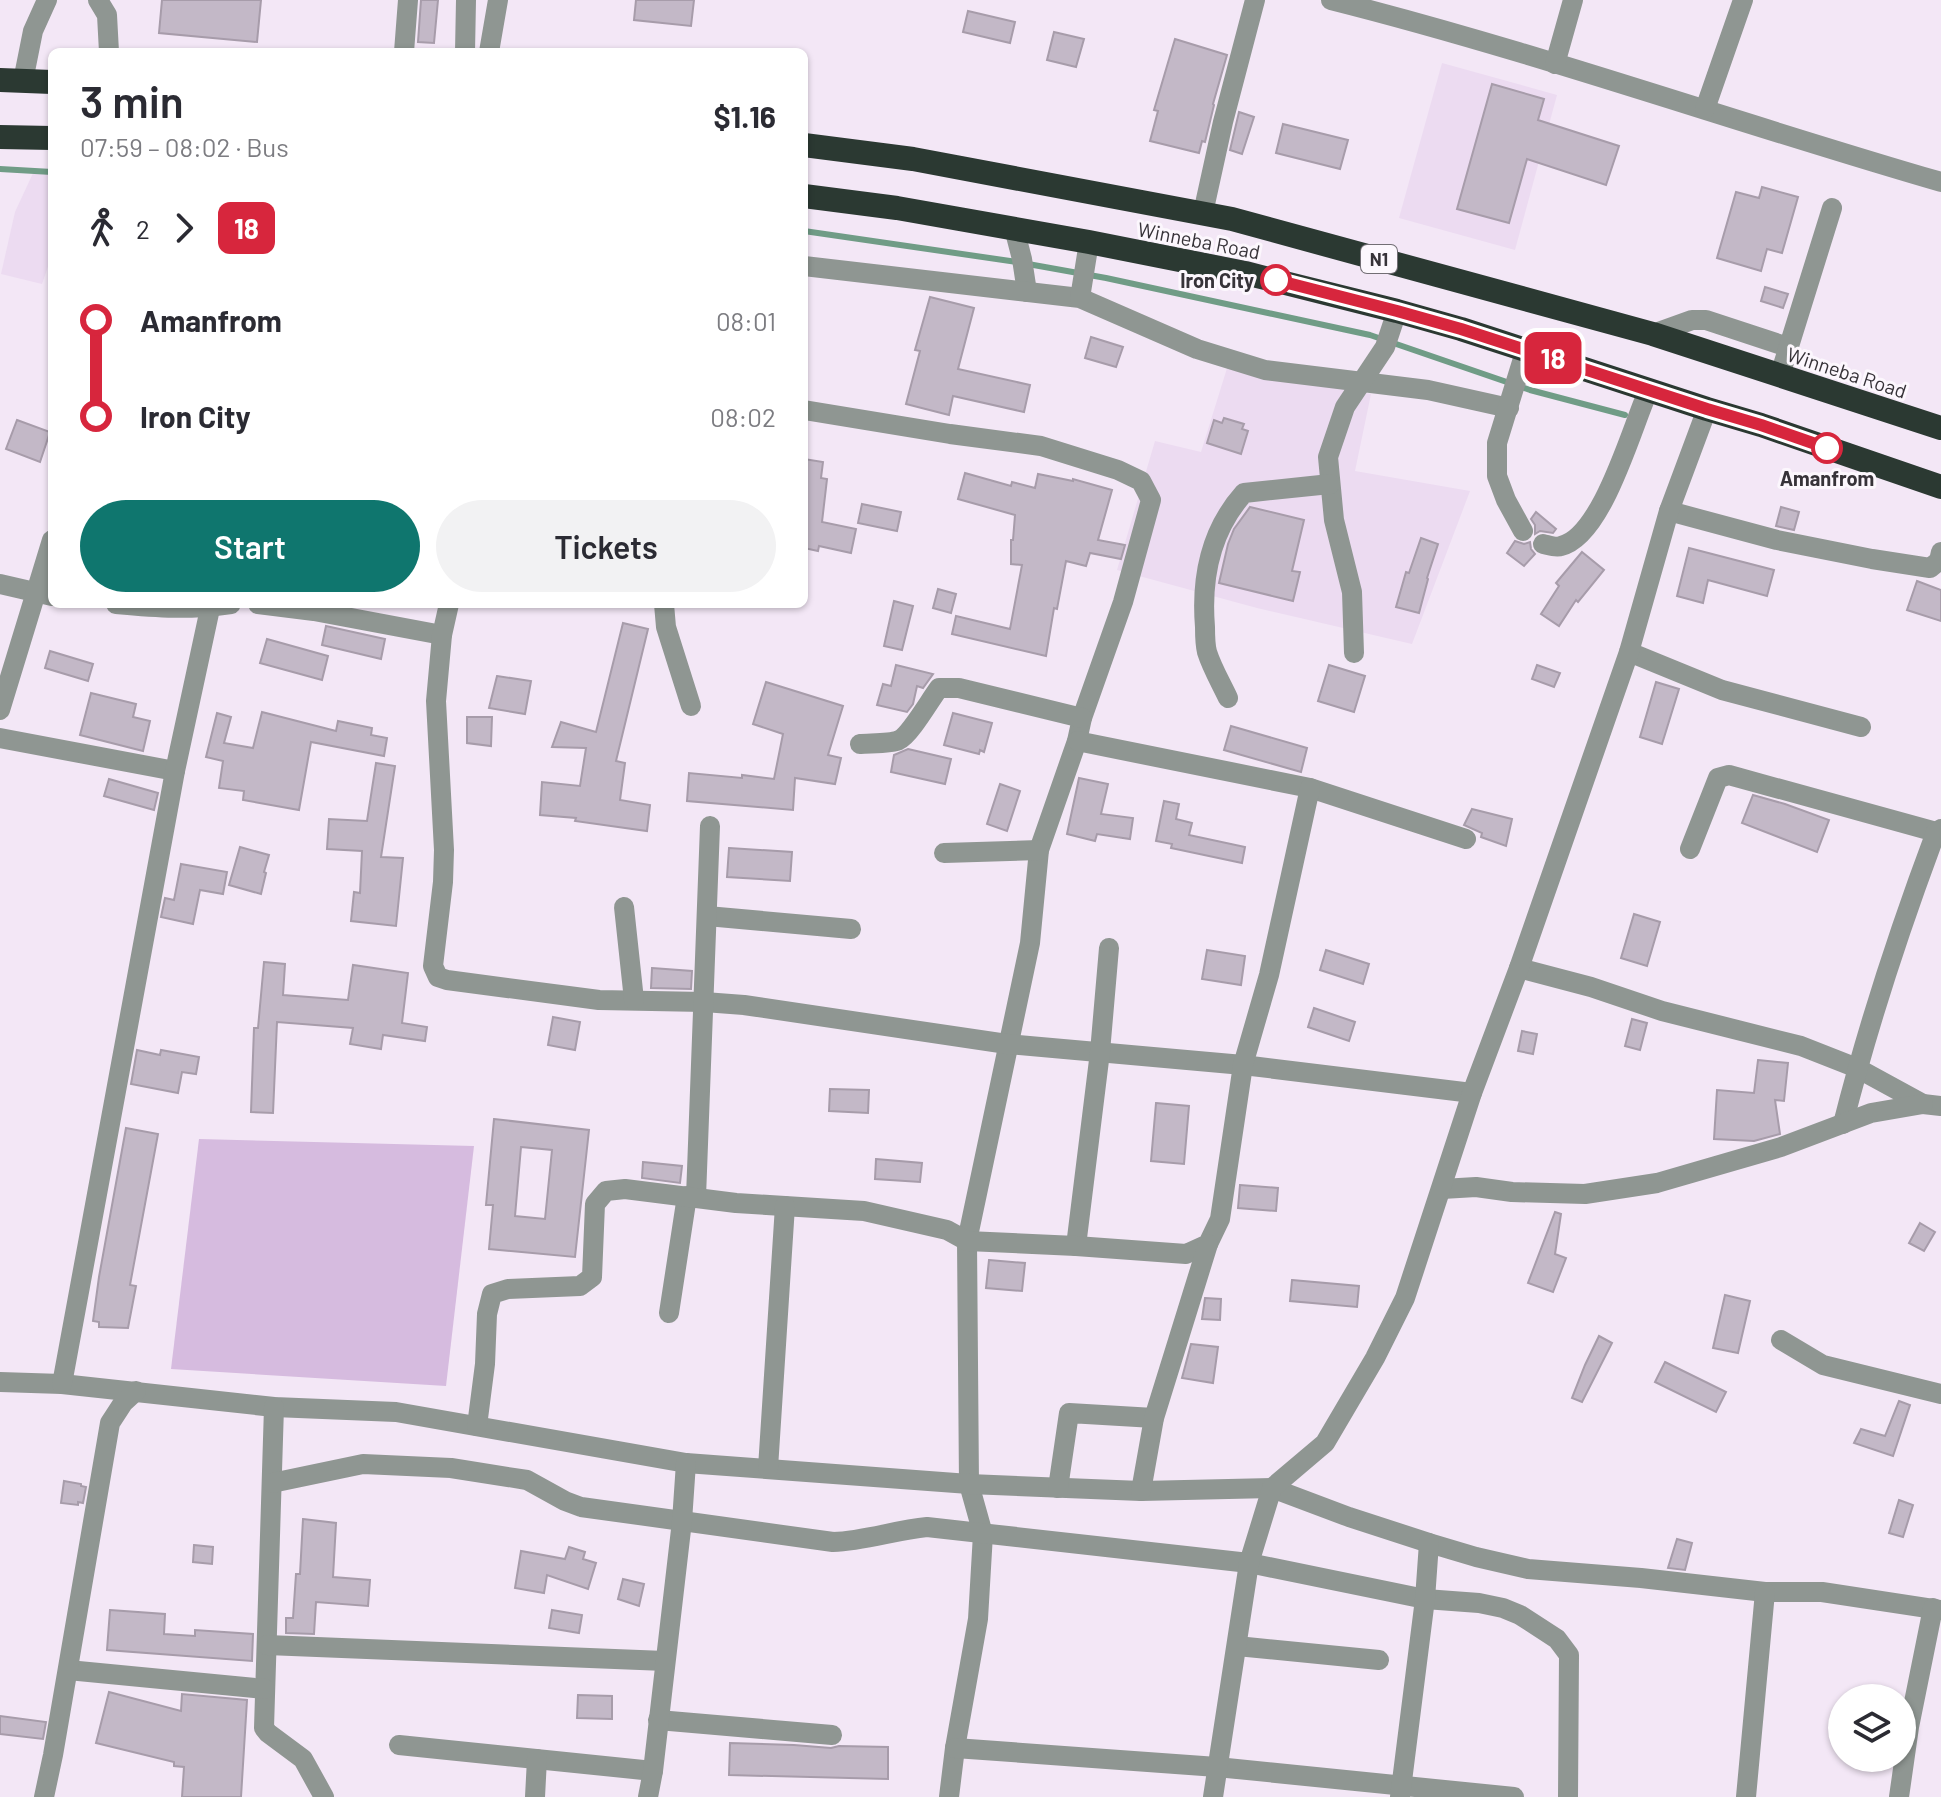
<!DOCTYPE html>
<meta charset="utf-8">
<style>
body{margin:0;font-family:Barlow,sans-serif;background:#f2f2f3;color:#2b2b33;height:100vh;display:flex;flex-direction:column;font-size:30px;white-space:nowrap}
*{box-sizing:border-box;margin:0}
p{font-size:26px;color:#7c7c81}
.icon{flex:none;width:44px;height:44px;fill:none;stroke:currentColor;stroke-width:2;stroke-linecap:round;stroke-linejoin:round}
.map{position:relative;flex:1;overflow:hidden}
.sheet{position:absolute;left:48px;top:48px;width:760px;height:560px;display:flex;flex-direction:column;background:#fff;border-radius:12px;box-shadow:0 2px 6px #0004}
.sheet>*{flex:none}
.badge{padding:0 16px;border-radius:12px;font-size:28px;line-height:52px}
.tools{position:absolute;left:1828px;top:1684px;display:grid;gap:16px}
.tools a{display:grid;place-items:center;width:88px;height:88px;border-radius:50%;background:#fff;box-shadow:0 2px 6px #0004;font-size:40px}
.map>.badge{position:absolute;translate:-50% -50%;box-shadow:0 0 0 4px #fff}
.legs{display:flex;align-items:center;gap:12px;height:88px;padding:0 32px;font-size:26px}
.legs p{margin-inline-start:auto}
.head{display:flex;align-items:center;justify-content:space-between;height:136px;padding:0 32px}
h1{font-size:44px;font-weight:600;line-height:60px}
.button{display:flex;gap:16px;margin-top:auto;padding:16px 32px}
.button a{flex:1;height:92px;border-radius:48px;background:#0f766e;color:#fff;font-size:32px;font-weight:600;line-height:92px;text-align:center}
.button a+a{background:#f2f2f3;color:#2b2b33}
ul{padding:0 32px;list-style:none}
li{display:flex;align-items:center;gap:28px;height:96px;font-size:30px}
li i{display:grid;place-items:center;width:12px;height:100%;margin:0 10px;background:currentColor}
li i::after{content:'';width:20px;height:20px;margin:-10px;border:6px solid;border-radius:50%;background:#fff}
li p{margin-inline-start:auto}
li:first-child i{background:linear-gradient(#0000 50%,currentColor 0)}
li:last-child i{background:linear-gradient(currentColor 50%,#0000 0)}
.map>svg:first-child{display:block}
</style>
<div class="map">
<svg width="1941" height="1797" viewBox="0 0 1941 1797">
<rect width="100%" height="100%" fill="#f3e7f6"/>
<g fill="#ecdbf1">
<polygon points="1442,63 1557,95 1515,250 1399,218"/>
<polygon points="34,171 52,173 52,255 42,284 1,274 15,212"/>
<polygon points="1228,365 1371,394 1355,471 1470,491 1412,644 1257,608 1117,570 1155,441 1201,452"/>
</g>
<polygon fill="#d6bbdf" points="199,1139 474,1146 446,1386 171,1369"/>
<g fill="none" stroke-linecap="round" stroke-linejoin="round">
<g stroke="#709c86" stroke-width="6">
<polyline points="0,169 52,172"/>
<polyline points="804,231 1017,262"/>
<polyline points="1028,264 1106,278 1370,335 1530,390 1625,415"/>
</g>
</g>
<g fill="#c3b8c7" stroke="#a79caa" stroke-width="2" fill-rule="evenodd">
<polygon points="162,0 261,0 257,42 159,33"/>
<polygon points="421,0 438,0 434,43 418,42"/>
<polygon points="636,0 694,0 691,26 634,20"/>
<polygon points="968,11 1015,22 1010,43 963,32"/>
<polygon points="1054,32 1084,39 1076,67 1047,60"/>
<polygon points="1175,39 1227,55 1213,104 1214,105 1205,142 1202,141 1199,153 1150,141 1158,111 1154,110"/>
<polygon points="1492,84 1544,99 1538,120 1619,146 1606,185 1527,159 1509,223 1457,209"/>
<polygon points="1239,112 1254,117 1242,154 1230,150"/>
<polygon points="1283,124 1348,140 1340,169 1276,153"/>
<polygon points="1762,187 1798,197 1782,253 1767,249 1761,271 1717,258 1736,192 1759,198"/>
<polygon points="1765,287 1788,294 1783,308 1761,301"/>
<polygon points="930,297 974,308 958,369 1030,385 1024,412 953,396 949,415 906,404 920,351 915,350"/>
<polygon points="1091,337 1123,347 1116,367 1085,358"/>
<polygon points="1224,418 1244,424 1242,429 1248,431 1241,454 1207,443 1214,420 1222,423"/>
<polygon points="17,420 50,432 40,462 6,449"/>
<polygon points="804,459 823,462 821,478 827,479 822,522 856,529 851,553 819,546 818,551 804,548"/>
<polygon points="965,473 1011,486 1012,482 1035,488 1038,474 1073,481 1073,479 1112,490 1098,540 1125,545 1121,559 1090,553 1086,566 1066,561 1057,609 1054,608 1046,656 952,634 956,616 1010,629 1022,565 1011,564 1011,540 1013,540 1015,515 958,499"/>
<polygon points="862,504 901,512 897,531 858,523"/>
<polygon points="1250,507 1304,520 1292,571 1300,572 1293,601 1219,583 1228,544 1234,529"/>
<polygon points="1781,507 1799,512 1794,530 1776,526"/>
<polygon points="1536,512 1556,529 1553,533 1540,531 1535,534 1535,525 1531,519"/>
<polygon points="1421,538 1438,544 1427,578 1428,579 1419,613 1396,607 1406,572 1409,573"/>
<polygon points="1515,541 1524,544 1530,542 1531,549 1535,554 1524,566 1507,553"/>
<polygon points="1689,548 1774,570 1767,596 1708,580 1703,603 1677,596"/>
<polygon points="1582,552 1604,570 1578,602 1576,600 1559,626 1541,614 1559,586 1556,583"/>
<polygon points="1917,581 1941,590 1941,621 1907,610"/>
<polygon points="938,589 956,594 951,613 933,608"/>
<polygon points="894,601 913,606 902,650 884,646"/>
<polygon points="623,623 648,629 616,761 625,763 620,800 650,805 647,831 575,821 576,818 540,815 542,782 580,786 586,748 552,747 561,722 596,732"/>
<polygon points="326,626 385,639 381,659 322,645"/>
<polygon points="267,639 328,656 322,680 260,663"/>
<polygon points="50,651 93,664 88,681 45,668"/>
<polygon points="896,665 933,674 923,688 917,686 913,704 907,712 877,705 883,684 891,686"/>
<polygon points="1329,665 1365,676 1354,712 1318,701"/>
<polygon points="1537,665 1560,673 1554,687 1532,679"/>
<polygon points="497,676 531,681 525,714 489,708"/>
<polygon points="766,682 843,706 828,755 841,758 835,784 795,778 793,810 687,801 689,773 742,778 742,775 774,779 783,734 753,724"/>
<polygon points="1656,682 1679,689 1662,744 1640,737"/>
<polygon points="91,693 136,704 133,717 150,721 143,751 80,735"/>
<polygon points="262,712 336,731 338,721 372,728 371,735 387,738 384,756 311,742 299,810 243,800 244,791 219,788 223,761 206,757 217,713 231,717 224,743 253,748"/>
<polygon points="953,713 992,723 984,752 980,750 979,754 944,745"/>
<polygon points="467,717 492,717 491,746 467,743"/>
<polygon points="1231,726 1307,748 1301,772 1224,750"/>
<polygon points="908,749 951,759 945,784 891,772 894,755"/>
<polygon points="376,763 395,766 381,857 403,858 396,926 351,921 354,892 360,893 362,851 327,849 329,819 367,821"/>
<polygon points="1079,778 1108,784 1101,814 1133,818 1130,839 1097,834 1095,841 1067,834"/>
<polygon points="109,779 158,793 154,810 104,796"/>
<polygon points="1000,784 1020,791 1007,831 987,824"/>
<polygon points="1753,795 1785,804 1829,820 1817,852 1742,823"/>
<polygon points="1164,801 1179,804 1176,819 1192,823 1189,835 1245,847 1242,863 1171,848 1172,844 1156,841"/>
<polygon points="1472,809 1512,819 1506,846 1481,837 1482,833 1464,825"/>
<polygon points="240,847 269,855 264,872 266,873 261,894 229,885"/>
<polygon points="729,848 792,852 790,881 727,877"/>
<polygon points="181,864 227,872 223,894 200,890 193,924 161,917 165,898 174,900"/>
<polygon points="1634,914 1660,922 1647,966 1621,958"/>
<polygon points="1207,950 1245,956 1241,985 1202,979"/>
<polygon points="1326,950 1369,964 1363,984 1320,970"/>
<polygon points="264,962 285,964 283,995 348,1000 353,965 408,973 402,1023 427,1027 425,1041 383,1035 381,1049 350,1044 353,1028 277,1022 273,1113 251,1112 254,1028 258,1028"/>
<polygon points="652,968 692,971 691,989 651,988"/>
<polygon points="1314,1008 1355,1022 1349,1041 1308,1027"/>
<polygon points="553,1017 580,1022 575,1050 548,1045"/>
<polygon points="1632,1019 1647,1023 1640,1050 1625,1046"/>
<polygon points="1522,1031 1537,1034 1533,1054 1518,1051"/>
<polygon points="137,1050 160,1055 161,1050 199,1057 196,1074 182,1072 178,1093 131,1084"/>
<polygon points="1758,1060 1788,1063 1784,1101 1775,1100 1780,1134 1754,1141 1714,1139 1717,1090 1754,1093"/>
<polygon points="830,1089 869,1090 868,1113 829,1111"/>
<polygon points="1156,1103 1189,1106 1184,1164 1151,1161"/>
<path d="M494 1119 589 1130 575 1257 489 1249 493 1205H486ZM521 1147 552 1150 545 1219 515 1216Z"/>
<polygon points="126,1128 158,1134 130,1285 136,1286 128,1328 99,1327 99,1322 93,1321 99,1277"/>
<polygon points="876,1159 922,1163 920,1182 875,1179"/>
<polygon points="643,1162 682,1166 680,1183 642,1178"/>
<polygon points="1240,1185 1278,1188 1276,1211 1238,1208"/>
<polygon points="1555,1212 1561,1214 1555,1254 1566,1258 1553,1292 1528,1283"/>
<polygon points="1920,1223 1935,1232 1924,1251 1909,1243"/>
<polygon points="989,1260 1025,1263 1022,1291 986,1288"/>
<polygon points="1292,1280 1359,1286 1357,1307 1290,1301"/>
<polygon points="1725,1295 1750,1301 1738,1353 1713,1348"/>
<polygon points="1205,1298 1221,1299 1220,1320 1202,1319"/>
<polygon points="1599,1336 1612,1343 1582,1402 1572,1398 1585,1365"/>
<polygon points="1191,1344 1218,1347 1213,1383 1182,1378"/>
<polygon points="1665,1362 1726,1392 1716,1412 1655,1382"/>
<polygon points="1899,1401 1910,1405 1893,1456 1854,1443 1861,1429 1885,1436"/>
<polygon points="64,1481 81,1484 81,1486 86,1487 83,1503 78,1502 78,1505 61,1503"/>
<polygon points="1899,1500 1913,1505 1903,1537 1889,1533"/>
<polygon points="303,1519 336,1523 333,1577 370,1580 368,1606 316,1602 314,1634 286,1633 286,1618 293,1618 296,1574 300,1574"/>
<polygon points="1677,1539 1692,1543 1685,1570 1668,1568"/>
<polygon points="194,1545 213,1547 212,1564 193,1562"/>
<polygon points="569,1547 585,1552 583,1559 596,1563 588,1589 547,1575 544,1593 515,1588 521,1551 565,1559"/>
<polygon points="623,1579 644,1584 639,1606 618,1599"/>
<polygon points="110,1610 165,1614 164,1634 195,1636 195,1630 253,1634 252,1661 107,1650"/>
<polygon points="552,1610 582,1615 579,1633 549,1628"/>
<polygon points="109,1692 181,1711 182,1694 247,1700 241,1797 182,1797 184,1767 174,1766 174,1762 96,1743"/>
<polygon points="578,1695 612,1696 612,1719 577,1718"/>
<polygon points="0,1716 46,1722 43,1739 0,1734"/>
<polygon points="730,1743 794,1745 831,1748 839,1746 888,1747 888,1779 729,1775"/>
</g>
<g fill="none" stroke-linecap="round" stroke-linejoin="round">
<g stroke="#8f9692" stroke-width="20">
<polyline points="98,0 107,15 109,52"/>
<path d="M1331 0C1537 52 1737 123 1941 182"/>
<polyline points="404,52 408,0"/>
<polyline points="465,52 466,0"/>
<polyline points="489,52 498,0"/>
<polyline points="1555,64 1573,0"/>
<polyline points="23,81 33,31 47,0"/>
<polyline points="1705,109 1743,0"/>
<polyline points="1203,213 1223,122 1255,0"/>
<polyline points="1014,228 1022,259 1027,292"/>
<polyline points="804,266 1080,298 1197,349 1265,370 1428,390 1509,408"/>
<polyline points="1080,298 1089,242"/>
<polyline points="1653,334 1692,320 1706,320 1788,347"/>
<polyline points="1780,375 1832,208"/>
<polyline points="804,410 950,434 1041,446 1118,470 1141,481 1151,500 1123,602 1082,718 1077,741 1039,850 1030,943 967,1241 969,1484 983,1534 978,1619 955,1748 949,1797"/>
<polyline points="1669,511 1777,540 1872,559 1930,568 1939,561 1941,552"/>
<polyline points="1523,531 1506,500 1497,476 1497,443 1526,349"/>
<path d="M1543 544C1548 545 1556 548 1561 546 1603 536 1632 426 1649 389"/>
<polyline points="0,584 52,596"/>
<path d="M116 604C159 608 189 610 231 604"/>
<polyline points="258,604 314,611 442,635"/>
<polyline points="449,604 442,635 436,701 444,850 443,882 433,966 438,977 447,980 599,1000 704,1002 744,1005 1007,1044 1243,1065 1472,1093"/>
<polyline points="664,604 666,627 691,706"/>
<polyline points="1629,652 1722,690 1861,727"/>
<polyline points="1354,653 1352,592 1334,520 1328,457 1345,407 1385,347 1397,311"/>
<path d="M1228 698C1221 683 1212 668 1207 652 1205 644 1205 635 1205 627 1201 578 1210 531 1244 493L1330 484"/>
<polyline points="0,710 52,540"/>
<polyline points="0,738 175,771"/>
<polyline points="1077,741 1310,788 1466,839"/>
<path d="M860 744C869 743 891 744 899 740 910 735 930 700 939 688H959L1082 718"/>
<polyline points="1690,849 1718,778 1729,775 1936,832"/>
<polyline points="944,853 1039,850"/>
<polyline points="624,907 634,1000"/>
<polyline points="707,916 851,929"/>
<polyline points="1519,968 1591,987 1662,1011 1801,1046 1857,1068 1923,1104 1941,1106"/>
<path d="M1843 1124C1868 1025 1900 928 1936 832L1941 829"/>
<polyline points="1442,1189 1476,1187 1512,1192 1585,1194 1657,1183 1781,1147 1871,1113 1923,1104"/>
<polyline points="696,1197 710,826"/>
<polyline points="1076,1246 1100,1052 1109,948"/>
<polyline points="669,1313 687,1196"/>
<polyline points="1781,1340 1823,1365 1941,1394"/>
<polyline points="0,1382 62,1384 274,1407 396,1412 686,1463 969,1484 1141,1491 1272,1488 1349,1517 1429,1543 1476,1557 1528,1569 1641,1578 1765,1592 1822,1592 1941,1610"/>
<polyline points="62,1384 175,771 211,604"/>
<polyline points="274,1407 264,1728 268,1733 303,1759 324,1797"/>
<polyline points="477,1426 485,1364 487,1314 492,1294 508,1289 580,1286 592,1277 595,1204 606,1191 625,1189 736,1203 864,1211 947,1230 967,1241 1076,1246 1186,1254 1208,1244 1220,1219 1243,1065 1269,975 1310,788"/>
<polyline points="768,1468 785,1206"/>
<path d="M272 1483 363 1464 451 1468 527 1480 565 1501 581 1507 833 1542C865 1541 895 1530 927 1527L1249 1563 1425 1599 1479 1603 1503 1608 1520 1615 1557 1639 1569 1655 1568 1797"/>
<polyline points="1058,1488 1069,1413 1154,1418"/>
<polyline points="1141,1491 1154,1418 1208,1244"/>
<polyline points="267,1645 665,1661"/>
<polyline points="1237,1646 1379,1660"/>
<polyline points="68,1670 265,1689"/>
<polyline points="658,1720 832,1735"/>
<polyline points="399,1745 653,1771"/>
<polyline points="955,1748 1217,1767 1514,1797"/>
<polyline points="44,1797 53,1755 110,1423 123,1403 136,1391"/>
<polyline points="535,1797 537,1759"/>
<polyline points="648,1797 653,1771 682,1521 686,1463"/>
<polyline points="1213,1797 1249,1563 1272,1488 1325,1443 1375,1358 1405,1298 1472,1093 1519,968 1629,652 1669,511 1707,409"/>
<polyline points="1400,1797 1425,1599 1429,1543"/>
<polyline points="1746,1797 1765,1592"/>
<polyline points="1899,1797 1909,1727 1933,1608"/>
</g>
<g stroke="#2b3932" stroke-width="24">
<polyline points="0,80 52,82"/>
<polyline points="0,137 52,138"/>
<polyline points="804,145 913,159 1232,219 1653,334 1941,428"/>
<polyline points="804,196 897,208 1089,242 1245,273 1397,311 1461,329 1707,409 1761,425 1941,487"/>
</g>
</g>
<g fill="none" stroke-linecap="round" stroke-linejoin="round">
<g stroke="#fff" stroke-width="18">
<polyline id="line-1" points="1276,280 1397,311 1461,329 1707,409 1761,425 1827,448"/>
</g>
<use href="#line-1" stroke="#d7263d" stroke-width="12"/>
</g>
<g fill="#fff" stroke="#d7263d" stroke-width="4">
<circle cx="1276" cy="280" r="14"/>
<circle cx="1827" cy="448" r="14"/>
</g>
<g text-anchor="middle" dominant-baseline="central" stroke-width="6" stroke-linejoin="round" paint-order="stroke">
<rect fill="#fcf7fd" stroke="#726e74" stroke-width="2" x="1361" y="245" width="36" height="28" rx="6"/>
<g font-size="18" font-weight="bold" fill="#373339">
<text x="1379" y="259">N1</text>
</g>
<g font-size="20" fill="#373339" stroke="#fcf7fd">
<text transform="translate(1199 240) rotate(11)">Winneba Road</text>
<text transform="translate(1847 372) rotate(18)">Winneba Road</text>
</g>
<g font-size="20" font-weight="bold" fill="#373339" stroke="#fcf7fd" text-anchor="end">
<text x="1254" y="280">Iron City</text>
<text x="1827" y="478" text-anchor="middle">Amanfrom</text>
</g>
</g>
</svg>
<div class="tools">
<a><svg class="icon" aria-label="layers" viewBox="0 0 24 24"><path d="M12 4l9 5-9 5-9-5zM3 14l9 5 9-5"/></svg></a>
</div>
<b class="badge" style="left:1553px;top:358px;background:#d7263d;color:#fff">18</b>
<section class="sheet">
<div class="head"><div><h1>3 min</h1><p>07:59 – 08:02 · Bus</p></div><b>$1.16</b></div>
<div class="legs"><svg class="icon" aria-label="walk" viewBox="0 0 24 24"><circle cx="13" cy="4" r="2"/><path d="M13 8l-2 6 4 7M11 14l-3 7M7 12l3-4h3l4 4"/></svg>2<svg class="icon" aria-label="forward" viewBox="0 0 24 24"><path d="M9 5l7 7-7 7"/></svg><b class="badge" style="background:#d7263d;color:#fff">18</b></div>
<ul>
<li><i style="color:#d7263d"></i><b>Amanfrom</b><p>08:01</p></li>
<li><i style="color:#d7263d"></i><b>Iron City</b><p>08:02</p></li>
</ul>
<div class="button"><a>Start</a><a>Tickets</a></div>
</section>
</div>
